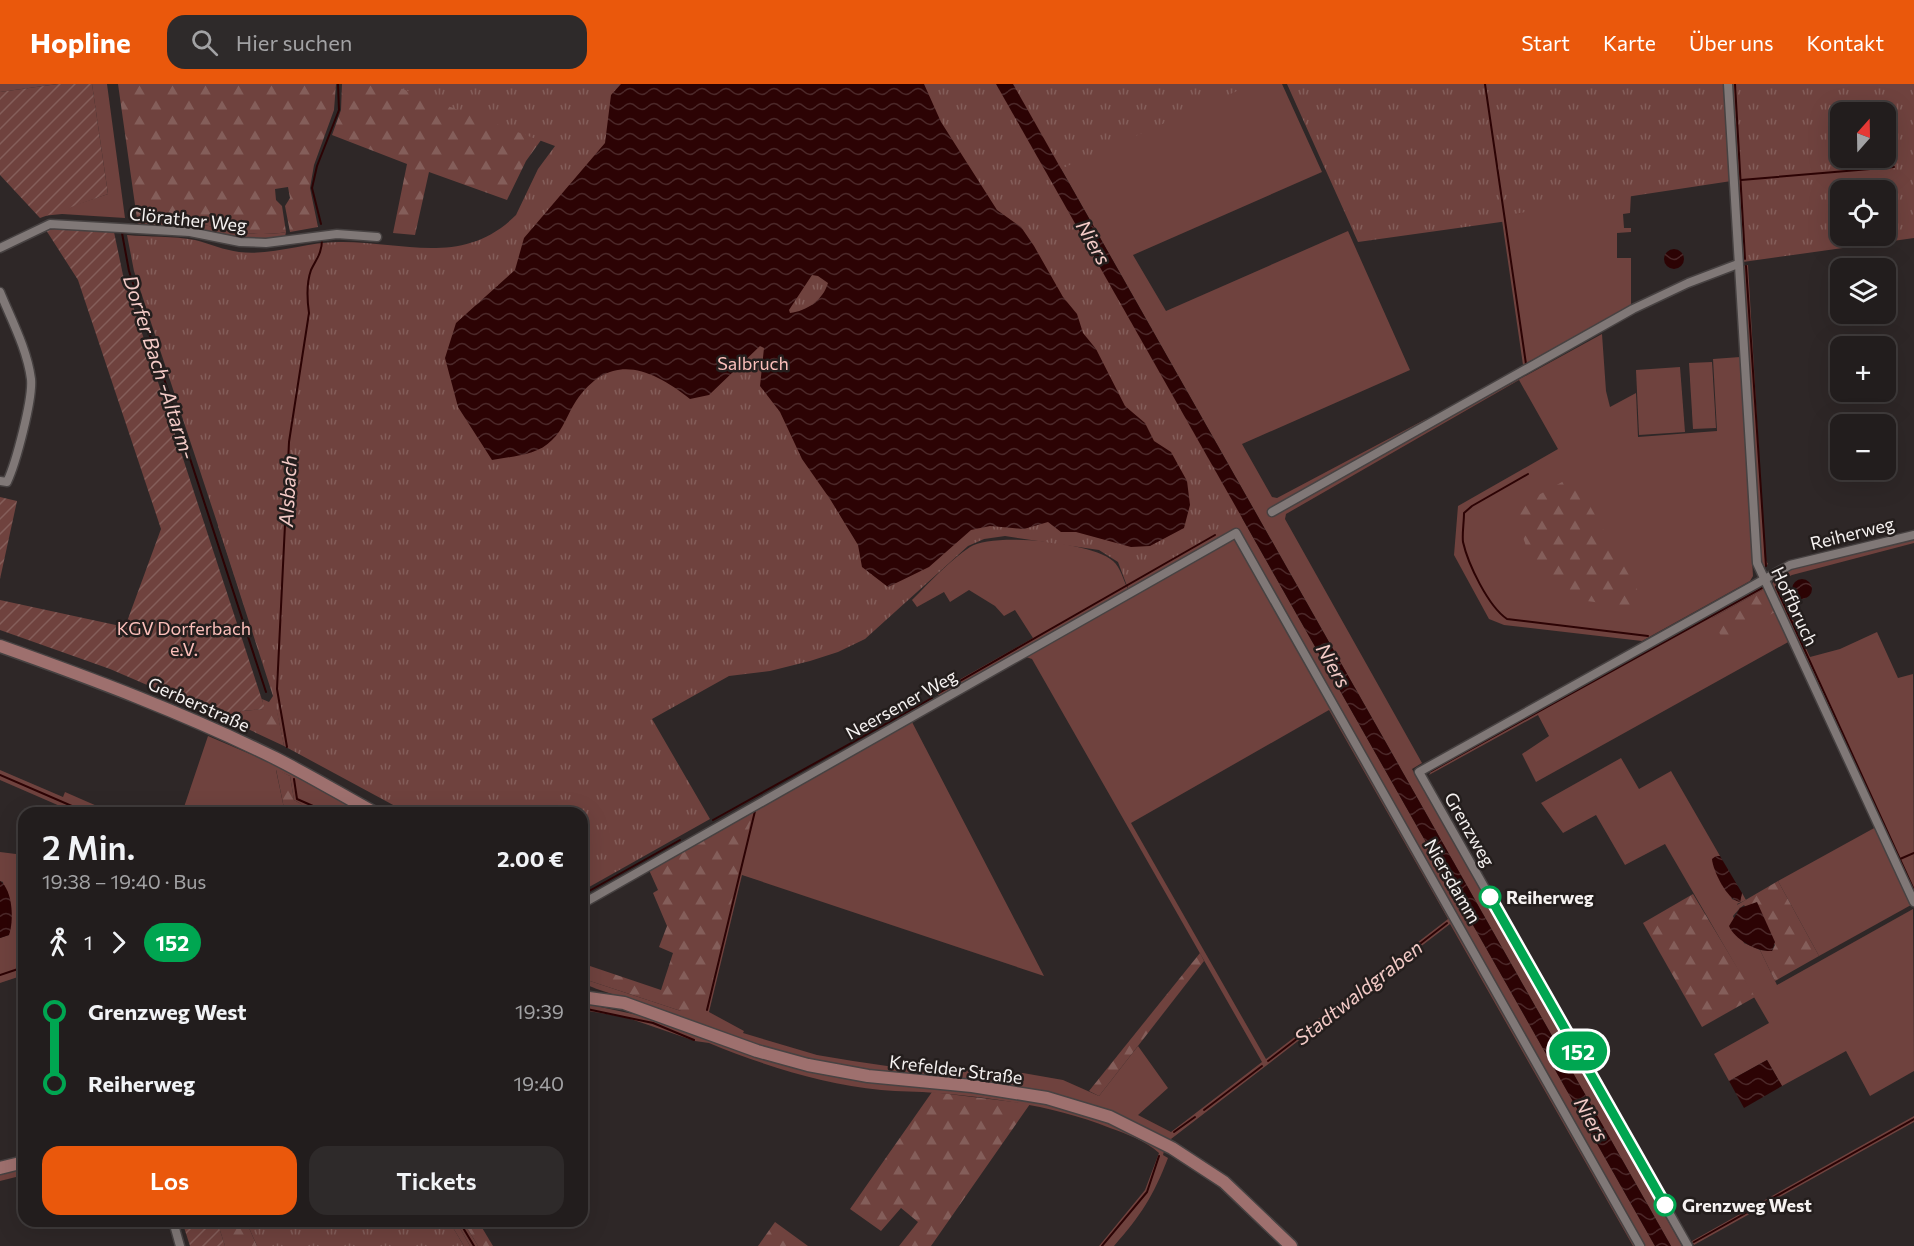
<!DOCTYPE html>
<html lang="de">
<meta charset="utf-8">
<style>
body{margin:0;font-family:Commissioner,sans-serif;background:#2e2a2a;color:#f1f3f6;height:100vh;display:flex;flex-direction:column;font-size:22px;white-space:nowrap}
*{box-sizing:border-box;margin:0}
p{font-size:20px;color:#a2a2a4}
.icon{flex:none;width:33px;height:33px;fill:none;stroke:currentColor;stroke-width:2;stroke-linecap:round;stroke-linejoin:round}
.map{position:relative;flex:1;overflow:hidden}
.panel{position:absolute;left:18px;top:723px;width:570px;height:420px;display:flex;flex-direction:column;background:#221d1d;border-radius:18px;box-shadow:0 6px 24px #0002,0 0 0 2px #3f3b3b}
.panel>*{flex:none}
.badge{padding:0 12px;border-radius:20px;font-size:21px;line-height:39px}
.needle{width:39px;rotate:20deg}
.fabs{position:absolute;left:1830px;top:18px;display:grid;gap:12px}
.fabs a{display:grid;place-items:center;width:66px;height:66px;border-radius:12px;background:#221d1d;box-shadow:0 6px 24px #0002,0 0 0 2px #3f3b3b;font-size:30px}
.map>.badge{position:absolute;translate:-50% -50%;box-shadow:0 0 0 3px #fff}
.legs{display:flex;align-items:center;gap:9px;height:66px;padding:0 24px;font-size:20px}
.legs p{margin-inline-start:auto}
.headline{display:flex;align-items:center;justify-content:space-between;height:102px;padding:0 24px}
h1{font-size:33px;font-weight:600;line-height:45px}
.action{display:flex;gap:12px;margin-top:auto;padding:12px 24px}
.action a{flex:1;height:69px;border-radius:18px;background:#ea580c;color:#fff;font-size:24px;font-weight:600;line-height:69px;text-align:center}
.action a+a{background:#2e2a2a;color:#f1f3f6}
ul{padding:0 24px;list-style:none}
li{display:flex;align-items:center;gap:21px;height:72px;font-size:22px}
li i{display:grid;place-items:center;width:9px;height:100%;margin:0 8px;background:currentColor}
li i::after{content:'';width:15px;height:15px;margin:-8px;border:4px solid;border-radius:50%;background:#221d1d}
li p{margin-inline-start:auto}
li:first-child i{background:linear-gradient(#0000 50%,currentColor 0)}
li:last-child i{background:linear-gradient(currentColor 50%,#0000 0)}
header{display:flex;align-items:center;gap:36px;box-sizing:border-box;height:84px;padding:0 30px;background:#ea580c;color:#fff}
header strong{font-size:28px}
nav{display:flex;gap:33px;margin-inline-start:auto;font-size:21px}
.search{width:420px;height:54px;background:#2e2a2a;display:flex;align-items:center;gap:15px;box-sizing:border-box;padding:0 21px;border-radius:18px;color:#a2a2a4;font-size:22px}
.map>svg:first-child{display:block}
</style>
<header>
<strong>Hopline</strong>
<div class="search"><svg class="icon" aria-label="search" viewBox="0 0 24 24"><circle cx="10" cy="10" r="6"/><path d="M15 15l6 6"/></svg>Hier suchen</div>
<nav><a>Start</a><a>Karte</a><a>Über uns</a><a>Kontakt</a></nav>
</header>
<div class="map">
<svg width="1914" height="1162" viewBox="0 0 1914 1162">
<defs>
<pattern id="forest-firs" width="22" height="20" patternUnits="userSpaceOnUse" patternTransform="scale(1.5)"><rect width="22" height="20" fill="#6f423e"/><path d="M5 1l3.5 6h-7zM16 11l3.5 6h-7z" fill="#845e5a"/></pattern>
<pattern id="park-tufts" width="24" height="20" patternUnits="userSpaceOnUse" patternTransform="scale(1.5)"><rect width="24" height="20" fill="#6f423e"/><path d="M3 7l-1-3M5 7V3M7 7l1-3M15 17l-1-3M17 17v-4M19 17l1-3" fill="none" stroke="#845e5a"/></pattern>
<pattern id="garden-furrows" width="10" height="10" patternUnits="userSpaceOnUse" patternTransform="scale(1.5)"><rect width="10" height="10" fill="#6f423e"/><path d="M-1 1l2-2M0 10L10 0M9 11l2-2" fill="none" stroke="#845e5a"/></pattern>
<pattern id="water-waves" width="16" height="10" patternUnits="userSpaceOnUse" patternTransform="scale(1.5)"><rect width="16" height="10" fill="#2c0304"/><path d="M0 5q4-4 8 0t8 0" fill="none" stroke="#4b2829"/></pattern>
</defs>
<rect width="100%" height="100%" fill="#2e2727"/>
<g fill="#6f423e" fill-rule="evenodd">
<polygon points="0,0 58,0 0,8"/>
<polygon points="92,0 107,0 125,134 62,130 42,132 108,110"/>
<path d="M996 0 1655 1162H1633L1450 840 1171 1055H1165C1075 1003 989 1003 889 991 802 980 723 951 642 919 622 911 600 909 582 898V891L590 897 681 927 752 728 942 613 936 609 1033 554 1015 526 1004 532 995 522 969 506 950 518 944 508 917 523 912 516C930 498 949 477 970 463 993 448 1092 458 1113 477 1121 484 1123 496 1128 505L1067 165ZM1026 573 1032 575 1262 978 1171 1048 1138 1031 1168 1004 1138 962 1099 1012 1063 996 1023 989 894 983 853 977 817 971 743 949 744 947 709 928 742 791 1044 892 912 638ZM1329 626 1448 835 1266 975 1131 739Z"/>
<polygon points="1013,0 1282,0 1322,88 1133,171 1166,227 1348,147 1410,286 1242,360 1272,413 1277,414 1426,335 1425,339 1277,420 1280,426 1602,250 1606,307 1610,323 1636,309 1638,353 1717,347 1713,275 1740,273 1753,492 1750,497 1642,557 1504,541 1489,535 1454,471 1458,422 1558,365 1519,296 1286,430 1285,435 1422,679 1412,685 1682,1162 1671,1162"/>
<polygon points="1487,33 1631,110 1630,129 1623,130 1624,144 1631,144 1631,148 1617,149 1617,174 1631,174 1631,221 1523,281"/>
<path d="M137 135C156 135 175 136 193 139 227 145 251 154 286 148L285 153C248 159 225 149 190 144 173 142 155 142 138 142Z"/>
<polygon points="1748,181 1765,475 1768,480 1764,483 1761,476 1743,182"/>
<polygon points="1712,278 1716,344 1693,345 1689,279"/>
<polygon points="1680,283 1685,348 1639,351 1636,286"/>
<polygon points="1914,454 1914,459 1792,491 1776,499 1810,573 1840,565 1877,548 1898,594 1913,590 1914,811 1772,501 1774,495 1790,486"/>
<polygon points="1764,499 1766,504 1712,534 1777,527 1790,557 1536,698 1522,670 1549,652 1538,631 1429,691 1434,683"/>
<polygon points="208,652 295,689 368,729 303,729 301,720 294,716 290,692 276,686 285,729 182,729"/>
<polygon points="1621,674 1639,705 1671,687 1720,772 1716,772 1732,815 1740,818 1742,809 1746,816 1737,820 1740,824 1733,832 1744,859 1760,866 1777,901 1913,825 1914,987 1870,1012 1846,967 1782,1002 1767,976 1729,997 1714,970 1769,939 1665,760 1625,781 1596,731 1563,749 1541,719"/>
<polygon points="0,686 63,713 65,708 113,729 76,729 0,696"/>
<polygon points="1876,743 1911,821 1819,872 1778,797"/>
<polygon points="0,768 24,771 24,891 0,899 0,854 9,851 3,798 0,797"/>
<path d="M582 919 656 935 747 969 1050 1019 1119 1041 1165 1063 1163 1071 1168 1074C1153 1113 1141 1131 1114 1162H1099L1145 1106 1159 1069C1146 1057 1127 1050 1110 1044 1054 1022 996 1014 936 1009 918 1007 899 1008 881 1006 823 1000 762 981 709 959L695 957 625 933 582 926Z"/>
<polygon points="1914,1032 1914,1038 1694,1161 1692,1157"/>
<polygon points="24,1083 24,1091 0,1097 0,1088"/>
<polygon points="456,1137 463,1137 478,1162 470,1162"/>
</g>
<g fill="url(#forest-firs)">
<path d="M118 0H336L334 26 314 81 310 104 318 143 290 148 285 122 290 114 288 103 275 105 276 116 282 122 286 148C251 154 227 145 193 139 175 136 156 135 137 135Z"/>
<polygon points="342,0 472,0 549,45 526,77 507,116 429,88 415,151 393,149 407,80 332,51 341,26"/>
<polygon points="1573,392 1648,525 1579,516 1560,507 1531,476 1513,425"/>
<polygon points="282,435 276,622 284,662 233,638 241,627 264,625 262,615 269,618 273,612 218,442"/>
<polygon points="1766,504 1777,527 1723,556 1712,534"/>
<polygon points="276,685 290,692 294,716 301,720 303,729 285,729"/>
<polygon points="753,727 705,927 681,927 590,897 582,891 582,870 584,880 661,906 673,869 659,863 667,842 653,809 658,806 649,786"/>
<polygon points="1778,797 1819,872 1775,897 1760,866 1772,867 1775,861 1744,821 1740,824 1737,821"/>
<polygon points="1693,810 1755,913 1702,943 1643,839"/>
<polygon points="1200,869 1204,877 1099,1012 1089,1007"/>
<polygon points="932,1008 1030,1020 931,1162 899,1162 918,1138 901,1124 881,1147 850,1125"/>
<polygon points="217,1137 246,1137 257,1162 225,1162"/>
<polygon points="449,1137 456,1137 470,1162 464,1162"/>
<polygon points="463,1137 478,1137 493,1162 478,1162"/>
<polygon points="775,1138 808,1162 758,1162"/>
</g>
<g fill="url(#park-tufts)" fill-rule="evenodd">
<path d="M389 0H1253L1054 88 1248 430 1127 502 1118 478 1099 466 1005 452 984 455 968 462 865 555 838 568 810 577 770 587 729 592 652 635 710 735 582 807V729H408L284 662 272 605 134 187 127 151C149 153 173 152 195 156 210 160 224 166 239 168 273 172 305 158 339 158 402 157 463 184 516 131L538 85 555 62Z"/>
<path d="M1287 0H1914V154L1743 178 1738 96 1507 131 1508 137 1358 158ZM1840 28H1886V74H1840ZM1840 106H1886V152H1840Z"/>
<polygon points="246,1137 449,1137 464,1162 257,1162"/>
</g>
<g fill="url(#garden-furrows)">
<polygon points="58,0 92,0 108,110 40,134 0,91 0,8"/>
<polygon points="63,144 114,148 123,191 265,625 241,627 233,638 110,585 0,546 0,516 125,543 161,445 78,196 46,146"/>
<polygon points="0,413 17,417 0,495"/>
<polygon points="182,1137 217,1137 225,1162 190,1162"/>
</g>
<g fill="url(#water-waves)" fill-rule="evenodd">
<path d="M621 0H924L941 38 997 126 1021 143 1034 162 1063 213 1077 230 1083 249 1096 265 1125 322 1145 339 1154 357 1171 368 1187 397 1190 421 1184 444 1150 462 1131 463 1076 448H1061L1048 438 1024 445 990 442 971 446 929 483 888 503 862 483 858 461 830 415 802 375 780 328 760 302 764 264 760 262 709 311 690 315C650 284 611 267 576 317 568 329 563 346 552 356 537 372 512 372 492 376L458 323 445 274 456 239 515 186 524 154 605 59 611 11ZM812 191 818 192 828 199C823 216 807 227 790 229L789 226Z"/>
<polygon points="996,0 1013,0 1671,1162 1655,1162"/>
<circle cx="1674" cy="175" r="10"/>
<circle cx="1802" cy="505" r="10"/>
<path d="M1716 772H1720L1742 809 1740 818C1727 816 1713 787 1712 775Z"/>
<path d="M0 797C13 806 14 837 9 851L0 854Z"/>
<path d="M1757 818 1775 858 1772 867C1757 868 1735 856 1729 842L1740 824Z"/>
<polygon points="1767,976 1782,1002 1744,1024 1729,997"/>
</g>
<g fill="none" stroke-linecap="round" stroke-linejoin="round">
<g stroke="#2c0304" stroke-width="2">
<polyline points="1485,0 1526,280"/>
<polyline points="1735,0 1745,175"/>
<polyline points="1741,96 1894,83"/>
<polyline points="321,140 312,104 317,82 339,26 338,0"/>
<polyline points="142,149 122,149 129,187 266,608"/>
<path d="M201 154C251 166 272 163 322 156"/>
<polyline points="1746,182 1766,482"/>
<path d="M1528 390 1472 422 1464 429C1464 439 1462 449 1463 458 1468 480 1488 522 1507 535L1648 552"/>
<polyline points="1776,503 1914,806"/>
<polyline points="939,609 1215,451"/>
<path d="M287 663 277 605 289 358 309 229C307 215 306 200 311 186 317 174 322 169 322 155"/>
<polyline points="1431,687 1762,504"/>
<polyline points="0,691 88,729"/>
<polyline points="294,695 297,715 313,722 320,729"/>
<polyline points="713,736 932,614"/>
<polyline points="1900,775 1914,769"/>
<polyline points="582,811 680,756"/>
<polyline points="0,891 24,883"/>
<polyline points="582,924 653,939 694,956"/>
<polyline points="707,926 755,727"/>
<polyline points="1268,977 1447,839"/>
<polyline points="1204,1026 1262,982"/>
<polyline points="1174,1048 1195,1033"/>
<polyline points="459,1137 474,1162"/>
<polyline points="1694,1158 1914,1035"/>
<polyline points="1102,1162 1147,1108 1159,1072"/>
</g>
<g stroke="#474242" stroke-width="11">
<g id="street">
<polyline points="1728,0 1757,479 1914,818"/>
<polyline points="0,164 50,140 190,148 240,158 266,159 337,150 377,153"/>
<path d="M0 208C11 235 27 265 31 295 33 315 16 379 7 398L0 397"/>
<polyline points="1272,428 1633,225 1688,199 1738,180"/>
<polyline points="582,820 1236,449 1640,1162"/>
<polyline points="173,1137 180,1162"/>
<polyline points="1688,1162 1419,688 1790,481 1914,451"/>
</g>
</g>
<g stroke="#474242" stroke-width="15">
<g id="secondary">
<path d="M0 562C93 595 186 630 275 674 309 691 342 711 375 729"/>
<polyline points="582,913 624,919 757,967 808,981 868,992 972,1002 1047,1014 1110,1033 1172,1064 1224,1098 1291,1162"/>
<polyline points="0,1084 24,1078"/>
</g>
</g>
<use href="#street" stroke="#807877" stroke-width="8"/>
<use href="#secondary" stroke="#9e706e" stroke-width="12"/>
</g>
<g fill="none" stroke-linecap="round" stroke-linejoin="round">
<g stroke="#fff" stroke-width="14">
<polyline id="line-1" points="1490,813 1665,1121"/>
</g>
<use href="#line-1" stroke="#00a651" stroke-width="9"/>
</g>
<g fill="#fff" stroke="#00a651" stroke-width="3">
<circle cx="1490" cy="813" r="10"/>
<circle cx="1665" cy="1121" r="10"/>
</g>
<g text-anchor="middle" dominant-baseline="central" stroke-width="5" stroke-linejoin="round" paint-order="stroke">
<g font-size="18" fill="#f6f2f1" stroke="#241e1d">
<text transform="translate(188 135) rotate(6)">Clörather Weg</text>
<text transform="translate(1852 449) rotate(-14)">Reiherweg</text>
<text transform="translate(1795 522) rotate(65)">Hoffbruch</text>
<text transform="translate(199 620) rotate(24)">Gerberstraße</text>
<text transform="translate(901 620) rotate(-29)">Neersener Weg</text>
<text transform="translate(1470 745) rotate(60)">Grenzweg</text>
<text transform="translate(1453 797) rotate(60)">Niersdamm</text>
<text transform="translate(956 985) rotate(7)">Krefelder Straße</text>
</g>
<g font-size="18" fill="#fbbfba" stroke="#241e1d">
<text x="753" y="279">Salbruch</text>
<text x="184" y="544">KGV Dorferbach<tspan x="184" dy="21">e.V.</tspan></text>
</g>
<g font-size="18" font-weight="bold" fill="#f6f2f1" stroke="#241e1d" text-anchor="start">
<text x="1506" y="813">Reiherweg</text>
<text x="1682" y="1121">Grenzweg West</text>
</g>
<g font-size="20" font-style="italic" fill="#f4cbc7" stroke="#241e1d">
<text transform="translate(1094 158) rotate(60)">Niers</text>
<text transform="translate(160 283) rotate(72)">Dorfer Bach -Altarm-</text>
<text transform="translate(287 407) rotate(-87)">Alsbach</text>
<text transform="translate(1334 581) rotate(60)">Niers</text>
<text transform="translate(1358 908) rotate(-38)">Stadtwaldgraben</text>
<text transform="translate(1592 1035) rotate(60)">Niers</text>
</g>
</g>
</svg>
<div class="fabs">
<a><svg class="needle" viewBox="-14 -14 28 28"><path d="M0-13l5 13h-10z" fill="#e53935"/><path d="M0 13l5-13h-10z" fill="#a2a2a4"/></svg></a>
<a><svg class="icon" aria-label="locate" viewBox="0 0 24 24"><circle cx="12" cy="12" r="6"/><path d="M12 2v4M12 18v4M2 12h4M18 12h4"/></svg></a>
<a><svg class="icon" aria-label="layers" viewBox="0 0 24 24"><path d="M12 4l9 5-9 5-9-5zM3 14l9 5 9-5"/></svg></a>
<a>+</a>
<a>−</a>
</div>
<b class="badge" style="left:1578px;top:967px;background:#00a651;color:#fff">152</b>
<section class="panel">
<div class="headline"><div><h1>2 Min.</h1><p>19:38 – 19:40 · Bus</p></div><b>2.00 €</b></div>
<div class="legs"><svg class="icon" aria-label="walk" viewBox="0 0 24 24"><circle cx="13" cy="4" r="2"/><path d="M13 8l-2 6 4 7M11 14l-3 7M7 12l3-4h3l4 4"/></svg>1<svg class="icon" aria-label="forward" viewBox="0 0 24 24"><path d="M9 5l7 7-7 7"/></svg><b class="badge" style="background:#00a651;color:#fff">152</b></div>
<ul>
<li><i style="color:#00a651"></i><b>Grenzweg West</b><p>19:39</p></li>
<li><i style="color:#00a651"></i><b>Reiherweg</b><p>19:40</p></li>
</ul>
<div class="action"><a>Los</a><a>Tickets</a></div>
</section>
</div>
